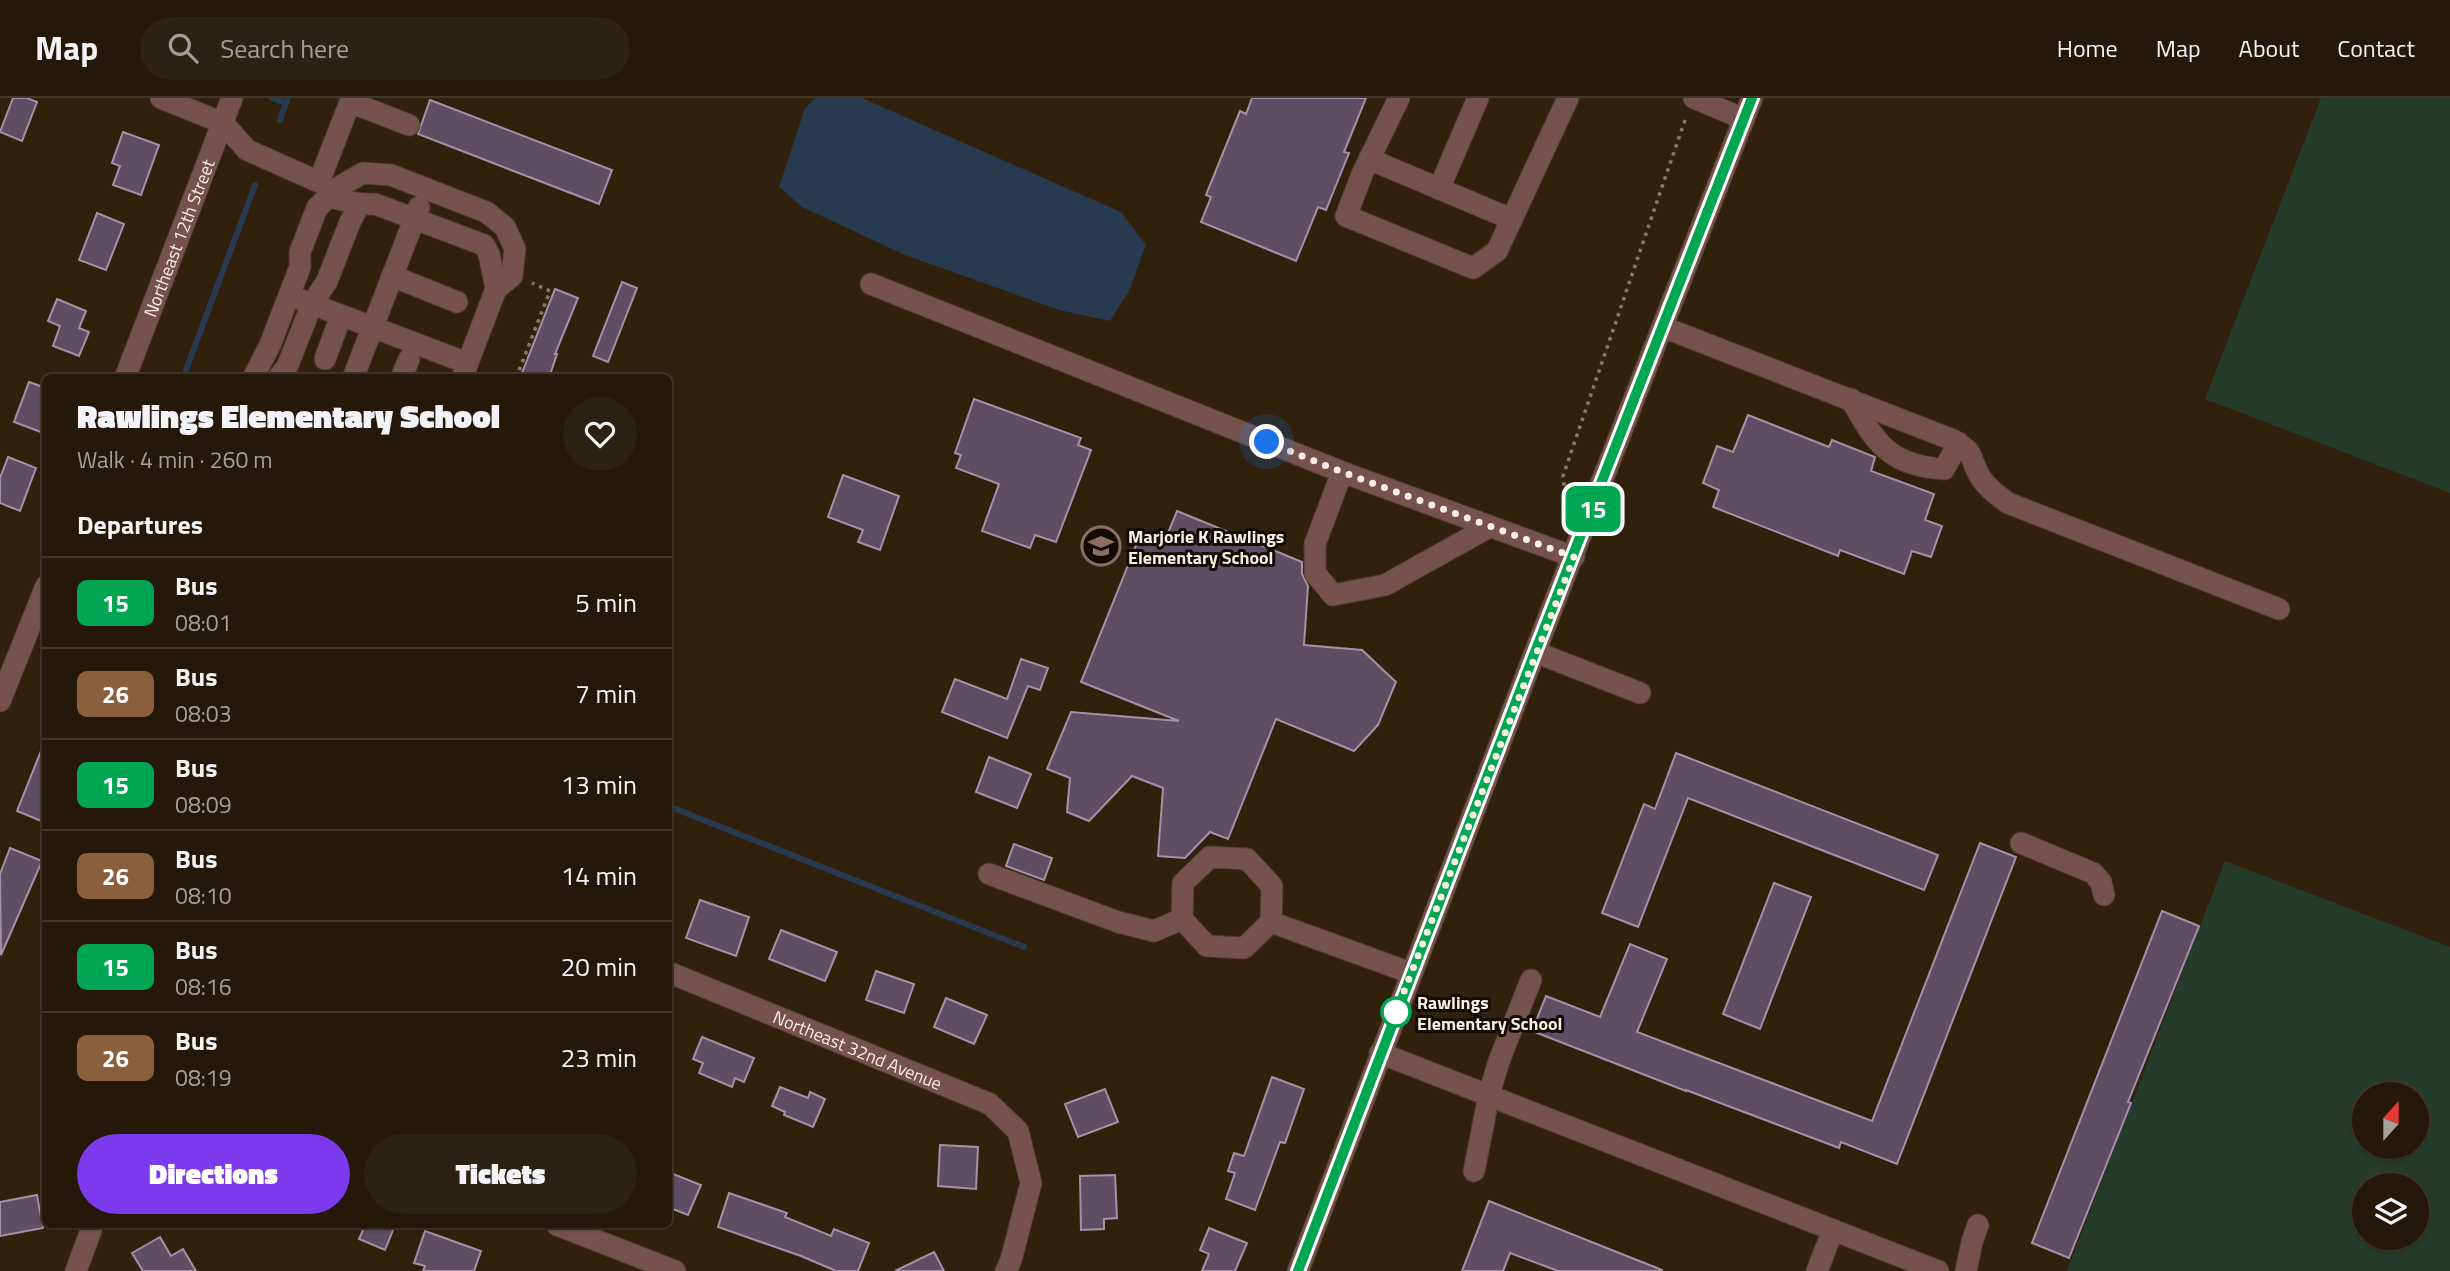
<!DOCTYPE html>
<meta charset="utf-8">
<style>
body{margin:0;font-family:"Titillium Web",sans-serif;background:#2d2112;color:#f1f3f6;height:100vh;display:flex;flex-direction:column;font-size:26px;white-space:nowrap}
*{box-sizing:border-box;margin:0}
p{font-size:23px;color:#a3a09c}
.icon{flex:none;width:38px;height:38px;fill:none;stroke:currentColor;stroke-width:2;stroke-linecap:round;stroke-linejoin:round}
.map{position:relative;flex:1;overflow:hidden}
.panel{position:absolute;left:42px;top:276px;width:630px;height:854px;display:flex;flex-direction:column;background:#251808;border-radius:10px;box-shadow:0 2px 5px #0004,0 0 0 2px #423729}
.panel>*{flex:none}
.badge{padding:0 14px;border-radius:10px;font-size:24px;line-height:46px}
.needle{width:46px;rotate:21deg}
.buttons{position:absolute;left:2352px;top:984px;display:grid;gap:14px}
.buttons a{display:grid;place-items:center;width:77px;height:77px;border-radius:50%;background:#251808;box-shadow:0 2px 5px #0004,0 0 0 2px #423729;font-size:35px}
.you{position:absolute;width:35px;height:35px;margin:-18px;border:5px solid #fff;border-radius:50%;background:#1a73e8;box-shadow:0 0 0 10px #1a73e833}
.map>.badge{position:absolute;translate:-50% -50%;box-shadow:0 0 0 4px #fff}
h2{padding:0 35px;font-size:26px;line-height:63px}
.round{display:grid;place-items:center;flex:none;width:74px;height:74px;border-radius:37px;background:#2d2112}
.summary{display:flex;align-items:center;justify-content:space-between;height:119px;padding:0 35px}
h1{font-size:33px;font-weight:800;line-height:52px}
.action{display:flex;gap:14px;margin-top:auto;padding:14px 35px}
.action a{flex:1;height:80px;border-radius:42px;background:#7c3aed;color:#fff;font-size:28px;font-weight:800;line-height:80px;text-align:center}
.action a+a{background:#2d2112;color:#f1f3f6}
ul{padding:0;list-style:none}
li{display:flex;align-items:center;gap:21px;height:91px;padding:0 35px;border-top:2px solid #423729}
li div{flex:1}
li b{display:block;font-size:26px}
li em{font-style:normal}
li .badge{min-width:77px;font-weight:700;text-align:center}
header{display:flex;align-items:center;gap:42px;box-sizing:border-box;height:98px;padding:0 35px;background:#251808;border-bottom:2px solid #423729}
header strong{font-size:33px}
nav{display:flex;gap:38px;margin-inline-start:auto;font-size:24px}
.search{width:490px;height:63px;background:#2d2112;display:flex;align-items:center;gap:18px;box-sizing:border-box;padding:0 24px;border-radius:38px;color:#a3a09c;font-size:26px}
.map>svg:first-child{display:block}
</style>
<header>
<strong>Map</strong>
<div class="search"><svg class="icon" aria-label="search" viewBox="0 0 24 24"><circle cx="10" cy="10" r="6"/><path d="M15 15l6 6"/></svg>Search here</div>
<nav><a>Home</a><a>Map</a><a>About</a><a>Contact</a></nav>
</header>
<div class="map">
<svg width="2450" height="1173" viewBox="0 0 2450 1173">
<rect width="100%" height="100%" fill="#31200b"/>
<g fill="#253c2c" fill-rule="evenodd">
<polygon points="2321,0 2450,0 2450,395 2205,301"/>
<path d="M2225 763 2450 849V1173H2067ZM2364 996H2417V1048H2364ZM2364 1087H2417V1139H2364Z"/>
</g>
<polygon fill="#273a4f" points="815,0 862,0 1121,114 1146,147 1129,193 1110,223 1059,212 905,157 802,109 779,89 805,10"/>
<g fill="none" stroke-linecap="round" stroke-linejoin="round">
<g stroke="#273a4f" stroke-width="6">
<polyline points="272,0 286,5"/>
<polyline points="280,22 288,0"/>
<polyline points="183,280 255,87"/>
<polyline points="668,708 1024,849"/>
</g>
</g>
<g fill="#5f4d63" stroke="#a591a9" stroke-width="2">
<polygon points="13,0 27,0 37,4 22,43 0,34"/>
<polygon points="1252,0 1366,0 1344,54 1349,55 1326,112 1318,109 1296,163 1201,124 1211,99 1206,97 1240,13 1246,16"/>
<polygon points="430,2 612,72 599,106 418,36"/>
<polygon points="123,34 159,47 141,97 113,87 120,68 112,65"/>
<polygon points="97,115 124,126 106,172 79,162"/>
<polygon points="622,184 637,190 608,264 593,258"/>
<polygon points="555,191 578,200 555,256 557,256 549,280 520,280"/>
<polygon points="57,201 86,213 79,230 89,234 79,258 53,248 60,228 48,223"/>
<polygon points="29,284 46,290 46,336 14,324"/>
<polygon points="974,301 1081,340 1078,347 1091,352 1056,444 1035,437 1030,450 982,433 999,386 956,370 961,357 955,355"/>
<polygon points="1748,317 1829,349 1832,342 1875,359 1871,373 1934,396 1925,422 1942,428 1931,459 1912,453 1904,476 1840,452 1838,458 1713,409 1719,392 1703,385 1717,348 1733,354"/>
<polygon points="8,359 36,370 20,413 0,405 0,380"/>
<polygon points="843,377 899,398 880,452 858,444 863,432 828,419"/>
<polygon points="1177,413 1302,464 1302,476 1308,488 1304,547 1362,552 1396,584 1378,627 1354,653 1276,621 1228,741 1210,734 1185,760 1158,758 1163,690 1132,678 1089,723 1067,714 1070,680 1047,671 1071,614 1179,623 1081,584 1141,435 1164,445"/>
<polygon points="1021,561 1048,570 1040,592 1028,588 1007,640 942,614 955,581 1007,601"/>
<polygon points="45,643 46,644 46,725 17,713"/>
<polygon points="1676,655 1938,757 1924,792 1688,700 1638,829 1602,815 1644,706 1655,711"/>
<polygon points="989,659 1031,676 1017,710 976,694"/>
<polygon points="1980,745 2016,759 1897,1066 1841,1044 1839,1050 1686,992 1686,993 1532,933 1546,898 1600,919 1630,846 1667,861 1637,934 1872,1023"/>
<polygon points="1014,746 1052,760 1044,782 1006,768"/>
<polygon points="10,750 42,763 1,857 0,776"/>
<polygon points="1774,785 1811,799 1760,931 1723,916"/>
<polygon points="700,802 749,819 736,858 686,840"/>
<polygon points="2162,813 2199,828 2128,1004 2131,1005 2069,1160 2032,1145"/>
<polygon points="781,832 837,854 825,883 769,861"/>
<polygon points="876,873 914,886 904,915 866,902"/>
<polygon points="946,900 987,917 974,946 934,929"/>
<polygon points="702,939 754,960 744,984 735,980 732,989 699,975 703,965 693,961"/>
<polygon points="1272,979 1304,991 1285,1045 1280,1044 1255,1112 1226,1101 1235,1075 1228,1073 1234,1055 1244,1058"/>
<polygon points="780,989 808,1000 810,994 825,1001 813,1029 784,1017 785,1014 772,1008"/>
<polygon points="1105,991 1118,1024 1078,1039 1065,1006"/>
<polygon points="940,1047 978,1049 976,1091 938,1088"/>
<polygon points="668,1074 701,1087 688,1117 668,1109"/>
<polygon points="1115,1077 1117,1120 1104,1121 1104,1131 1081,1132 1080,1078"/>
<polygon points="729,1095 787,1115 785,1119 831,1138 834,1131 869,1145 858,1173 836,1173 801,1158 718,1129"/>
<polygon points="37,1097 43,1130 0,1138 0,1104"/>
<polygon points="1489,1103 1662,1172 1662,1173 1558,1173 1510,1155 1503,1173 1462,1173"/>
<polygon points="365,1127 395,1127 385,1152 359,1141"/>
<polygon points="1209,1130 1247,1145 1235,1173 1202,1173 1209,1156 1200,1152"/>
<polygon points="425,1133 481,1153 474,1173 423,1173 425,1168 414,1165"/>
<polygon points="160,1139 171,1158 183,1151 196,1173 143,1173 132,1155"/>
<polygon points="934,1154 944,1173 895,1173"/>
</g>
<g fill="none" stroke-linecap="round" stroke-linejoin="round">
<g stroke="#4d3d29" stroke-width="23">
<g id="minor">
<polyline points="161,0 223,25 247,52 319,84 350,4 409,27"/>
<polyline points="1399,0 1363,74 1346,118 1473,170 1497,153 1568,0"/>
<polyline points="1694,0 1744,21"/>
<polyline points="1369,61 1511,121"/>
<polyline points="1439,91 1478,0"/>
<polyline points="329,99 360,106 375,106 484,147 489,156 496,191"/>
<polyline points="392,178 457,204"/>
<polyline points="871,186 1342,374 1574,459"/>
<polyline points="301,202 467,265"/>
<path d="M1663 229 1953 342C1976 356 1968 356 1979 377 1986 389 1997 397 2008 405L2279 511"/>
<polyline points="325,261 341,218"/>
<path id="s1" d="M125 280 232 0"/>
<polyline points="253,280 270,247 300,169 300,154 317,110 337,90 363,75 391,77 486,114 505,129 515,151 512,178 496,191 462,280"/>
<polyline points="278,280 287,269 312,206 327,183 350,124 360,106"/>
<polyline points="353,280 419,109"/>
<polyline points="401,280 409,261"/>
<path d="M1851 301C1875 345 1890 368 1944 371L1959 345"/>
<polyline points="1342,374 1315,446 1315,475 1333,497 1385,487 1489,429"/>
<polyline points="1535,554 1640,595"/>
<polyline points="0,603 46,488"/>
<polyline points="2021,745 2093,775 2101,784 2104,797"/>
<polygon points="1210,759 1247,761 1272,788 1271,824 1244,850 1207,848 1182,821 1183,785"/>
<polyline points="989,776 1118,824 1154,833 1182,821"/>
<polyline points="1271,824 1411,875"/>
<path id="s2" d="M668 874 990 1006 1018 1033 1031 1085 1011 1162 1006 1173"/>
<polyline points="1380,955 1938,1173"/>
<polyline points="1474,1073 1489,997 1499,963 1531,882"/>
<polyline points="557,1127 675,1173"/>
<polyline points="76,1173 93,1127"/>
<polyline points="1298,1173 1535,554 1752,0"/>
<polyline points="1817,1173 1833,1132"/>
<polyline points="1966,1173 1972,1144 1978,1127"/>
</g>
</g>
<g stroke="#897a69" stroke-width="3.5" stroke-dasharray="3.5 5" stroke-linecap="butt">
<polyline points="516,280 550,193 532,185"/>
<polyline points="1567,413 1563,378 1686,19"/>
</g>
<use href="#minor" stroke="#75534c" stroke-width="21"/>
</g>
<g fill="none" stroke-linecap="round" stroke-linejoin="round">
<g stroke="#fff" stroke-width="16">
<polyline id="line" points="1298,1173 1535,554 1752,0"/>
</g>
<use href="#line" stroke="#00a651" stroke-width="10"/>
<polyline stroke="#faeee2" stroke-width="7" stroke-dasharray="0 12.6" points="1267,344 1342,374 1574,459 1396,914"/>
</g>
<defs>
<g id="school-ring" transform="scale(2.0125)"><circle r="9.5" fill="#130b04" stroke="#8d6e63" stroke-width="1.5"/><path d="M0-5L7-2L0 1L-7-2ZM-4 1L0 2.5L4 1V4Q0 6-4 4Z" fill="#8d6e63"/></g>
</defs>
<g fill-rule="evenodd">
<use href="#school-ring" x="1101" y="448"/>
</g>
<circle fill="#fff" stroke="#00a651" stroke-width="3.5" cx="1396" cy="914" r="14"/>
<g text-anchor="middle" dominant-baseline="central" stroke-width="6" stroke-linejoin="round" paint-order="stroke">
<g font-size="18" fill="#faeee2" stroke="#130b04">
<text stroke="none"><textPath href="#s1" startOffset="150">Northeast 12th Street</textPath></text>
<text stroke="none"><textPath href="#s2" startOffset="205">Northeast 32nd Avenue</textPath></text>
</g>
<g font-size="18" font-weight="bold" fill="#faeee2" stroke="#130b04" text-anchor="start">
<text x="1128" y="438">Marjorie K Rawlings<tspan x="1128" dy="21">Elementary School</tspan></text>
</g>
<g font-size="18" font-weight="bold" fill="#faeee2" stroke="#130b04" text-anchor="start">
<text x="1417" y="904">Rawlings<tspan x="1417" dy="21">Elementary School</tspan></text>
</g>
</g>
</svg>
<div class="buttons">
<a><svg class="needle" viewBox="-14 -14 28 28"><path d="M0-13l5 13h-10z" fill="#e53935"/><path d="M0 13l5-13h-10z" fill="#a3a09c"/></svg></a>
<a><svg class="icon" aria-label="layers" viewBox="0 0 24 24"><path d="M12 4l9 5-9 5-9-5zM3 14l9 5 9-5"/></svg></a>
</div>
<div class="you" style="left:1267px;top:344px"></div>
<b class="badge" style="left:1593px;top:411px;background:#00a651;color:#fff">15</b>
<section class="panel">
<div class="summary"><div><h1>Rawlings Elementary School</h1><p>Walk · 4 min · 260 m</p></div><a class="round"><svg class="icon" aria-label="heart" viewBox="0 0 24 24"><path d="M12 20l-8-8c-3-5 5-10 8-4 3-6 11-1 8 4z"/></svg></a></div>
<h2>Departures</h2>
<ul>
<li><span class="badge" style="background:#00a651;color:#fff">15</span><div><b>Bus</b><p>08:01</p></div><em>5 min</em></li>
<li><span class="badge" style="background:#8b5e3c;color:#fff">26</span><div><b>Bus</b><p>08:03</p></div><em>7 min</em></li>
<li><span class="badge" style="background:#00a651;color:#fff">15</span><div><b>Bus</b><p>08:09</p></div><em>13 min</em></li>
<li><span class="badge" style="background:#8b5e3c;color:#fff">26</span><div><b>Bus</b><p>08:10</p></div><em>14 min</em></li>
<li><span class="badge" style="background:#00a651;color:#fff">15</span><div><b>Bus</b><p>08:16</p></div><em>20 min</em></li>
<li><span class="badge" style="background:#8b5e3c;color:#fff">26</span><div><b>Bus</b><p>08:19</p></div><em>23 min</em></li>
</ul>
<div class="action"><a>Directions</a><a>Tickets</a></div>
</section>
</div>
